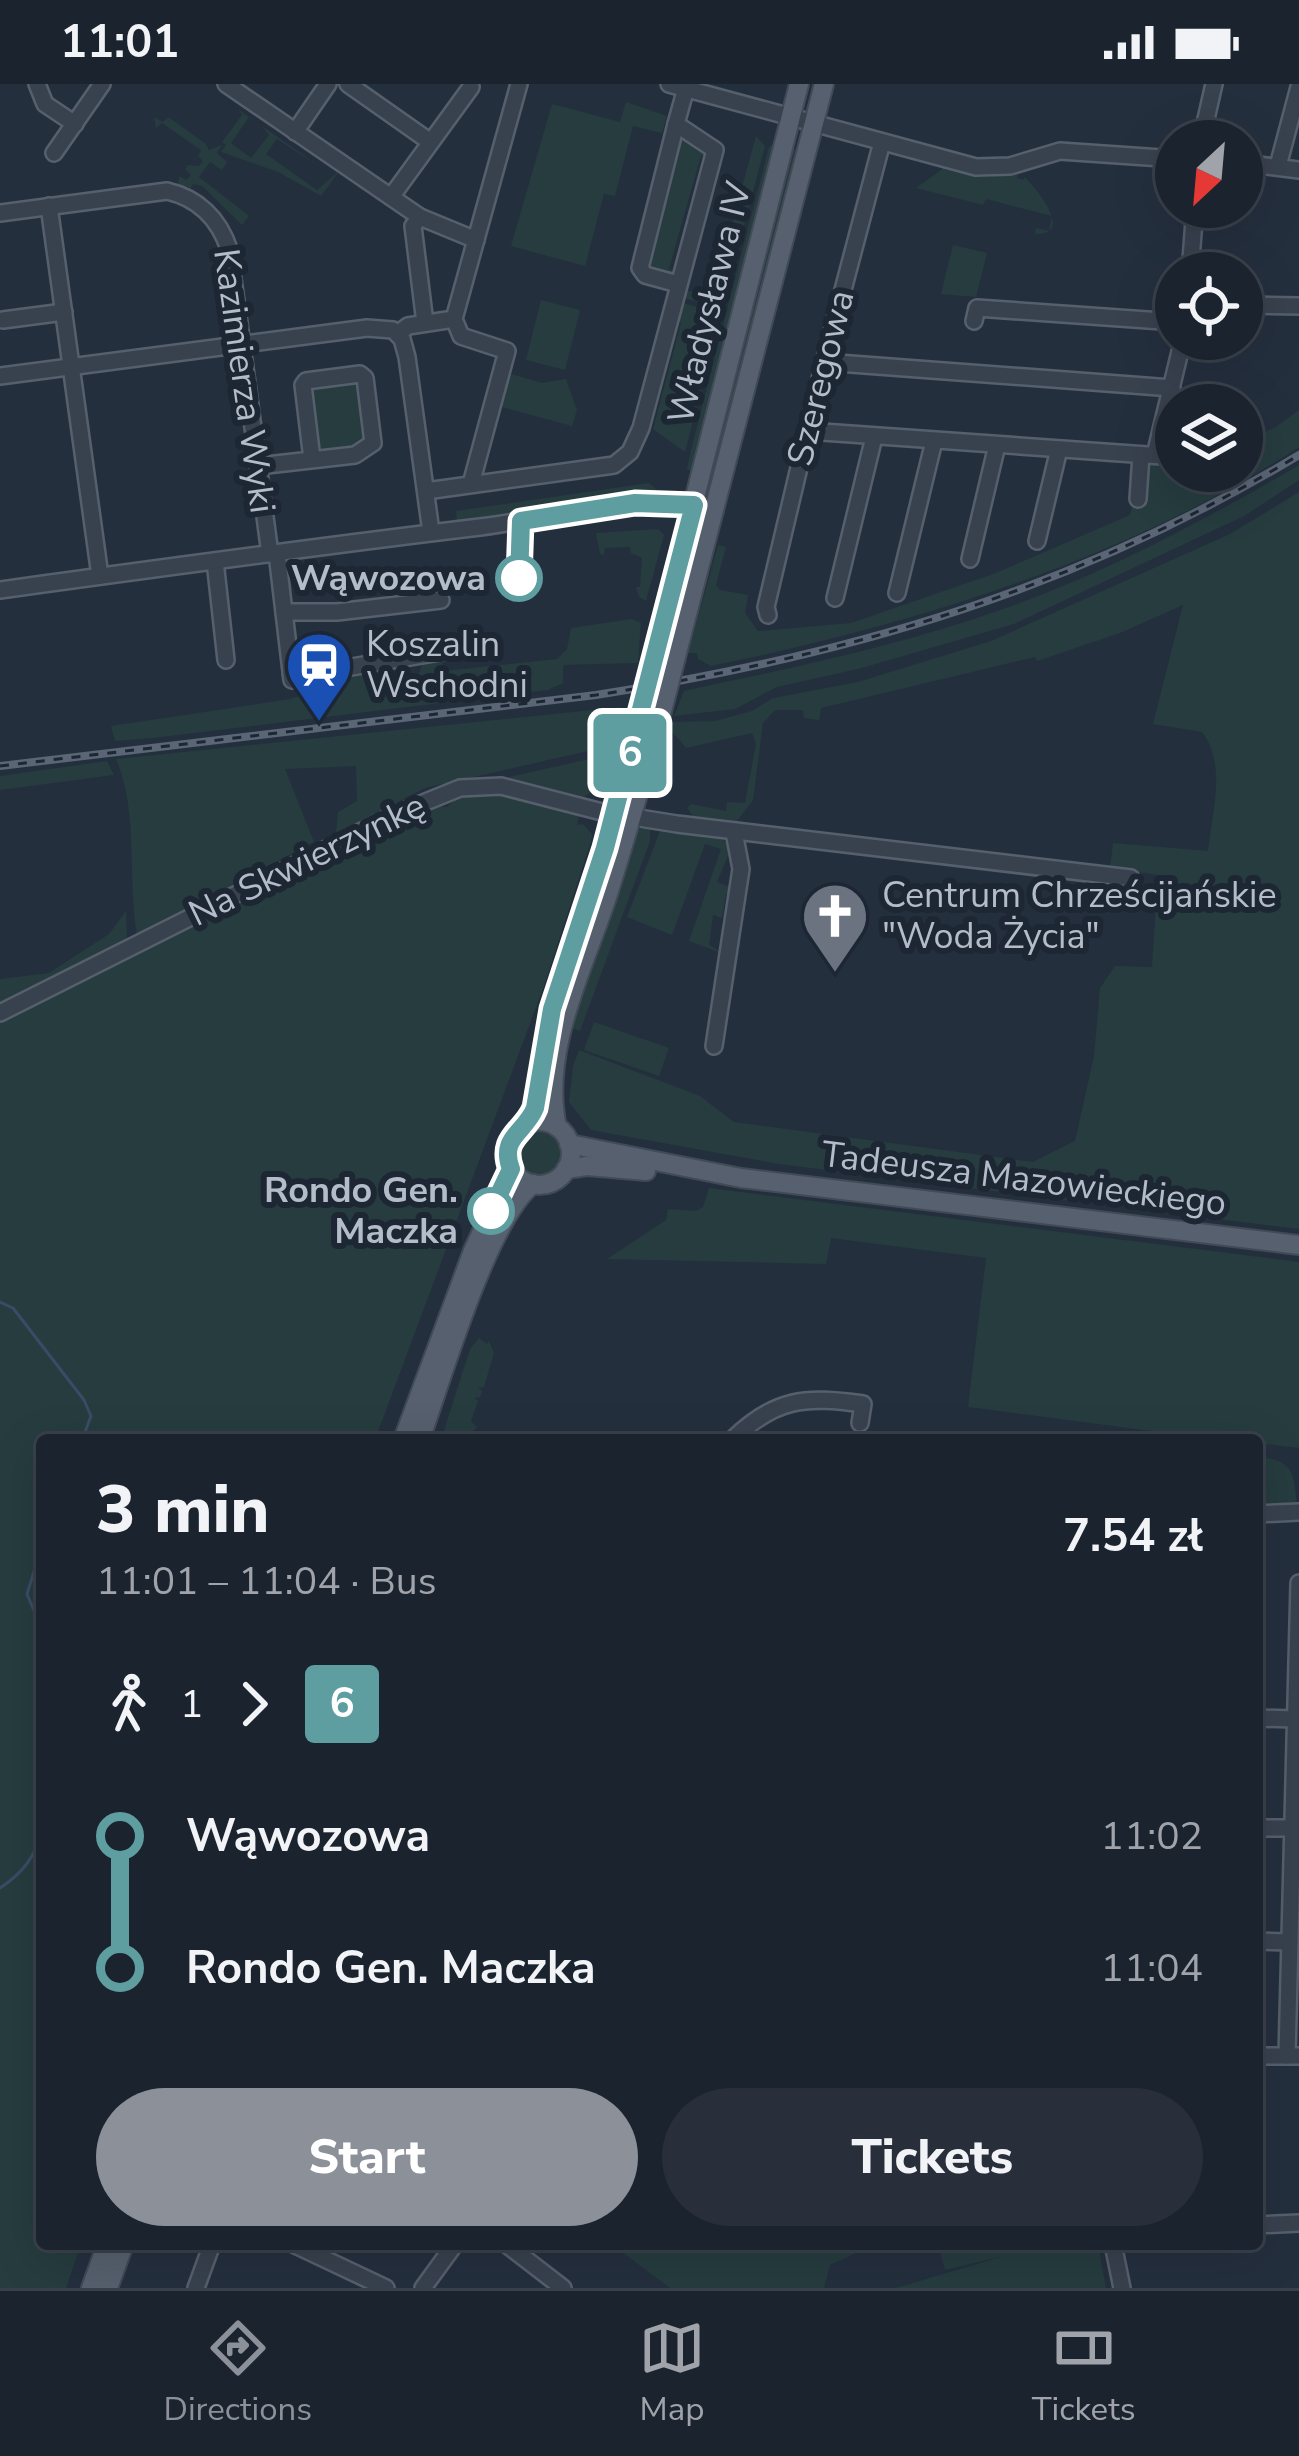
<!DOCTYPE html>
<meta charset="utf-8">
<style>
body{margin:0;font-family:"Nunito Sans",sans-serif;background:#282f3a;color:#f1f3f6;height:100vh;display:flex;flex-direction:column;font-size:45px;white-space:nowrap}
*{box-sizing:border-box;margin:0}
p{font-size:39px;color:#a0a4aa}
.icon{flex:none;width:66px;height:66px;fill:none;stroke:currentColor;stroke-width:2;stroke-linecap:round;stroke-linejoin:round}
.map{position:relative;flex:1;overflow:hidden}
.panel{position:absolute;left:36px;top:1350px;width:1227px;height:816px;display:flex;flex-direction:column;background:#1b232e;border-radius:12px;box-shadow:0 12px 48px #0002,0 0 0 3px #39404a}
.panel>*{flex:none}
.badge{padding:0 24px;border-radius:9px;font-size:42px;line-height:78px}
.needle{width:78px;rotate:206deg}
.fabs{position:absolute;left:1155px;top:36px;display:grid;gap:24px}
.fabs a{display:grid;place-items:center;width:108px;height:108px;border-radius:50%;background:#1b232e;box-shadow:0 12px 48px #0002,0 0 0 3px #39404a;font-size:60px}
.map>.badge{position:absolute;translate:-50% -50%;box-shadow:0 0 0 6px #fff}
.legs{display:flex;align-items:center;gap:18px;height:132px;padding:0 60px;font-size:39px}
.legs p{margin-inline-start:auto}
.overview{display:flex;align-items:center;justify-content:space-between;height:204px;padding:0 60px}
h1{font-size:66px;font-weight:800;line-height:90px}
.primary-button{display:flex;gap:24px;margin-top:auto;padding:24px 60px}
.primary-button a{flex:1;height:138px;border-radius:72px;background:#8c9099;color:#fff;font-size:48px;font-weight:800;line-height:138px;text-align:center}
.primary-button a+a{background:#282f3a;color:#f1f3f6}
ul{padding:0 60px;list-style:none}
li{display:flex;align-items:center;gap:42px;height:132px;font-size:45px}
li i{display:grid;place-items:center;width:18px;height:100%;margin:0 15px;background:currentColor}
li i::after{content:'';width:30px;height:30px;margin:-15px;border:9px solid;border-radius:50%;background:#1b232e}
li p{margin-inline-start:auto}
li:first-child i{background:linear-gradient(#0000 50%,currentColor 0)}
li:last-child i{background:linear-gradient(currentColor 50%,#0000 0)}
.status{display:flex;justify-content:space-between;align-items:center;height:84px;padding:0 60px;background:#1b232e;direction:ltr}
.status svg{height:33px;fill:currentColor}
.tab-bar{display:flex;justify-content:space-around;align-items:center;height:168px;border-top:3px solid #39404a;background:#1b232e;font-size:33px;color:#a0a4aa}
.tab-bar a{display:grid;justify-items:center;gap:6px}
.tab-bar .active{color:#8c9099}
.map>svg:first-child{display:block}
</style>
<div class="status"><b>11:01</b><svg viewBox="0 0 49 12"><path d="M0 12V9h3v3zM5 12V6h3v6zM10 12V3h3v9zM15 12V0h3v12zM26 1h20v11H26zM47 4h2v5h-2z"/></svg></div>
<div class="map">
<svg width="1299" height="2204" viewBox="0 0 1299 2204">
<rect width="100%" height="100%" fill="#242f3e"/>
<g fill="#263c3f">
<polygon points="626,18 667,32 662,49 633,42 615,112 604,110 585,182 511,162 552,20 620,38"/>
<polygon points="239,26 249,33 231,59 251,74 269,51 262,42 325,86 277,55 266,70 317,106 341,85 321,112 278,88 221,68 226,61 222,58 242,31"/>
<polygon points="154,33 163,38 168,33 205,59 209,66 222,61 217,69 227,78 222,86 210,78 199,93 249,132 242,141 202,102 193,100 188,110 189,103 176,104 180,92 186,96 191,91 185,85 188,81 199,82 203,77 198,72 201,66 162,39 156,44"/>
<polygon points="756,52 765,62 722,225 680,213 689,207 712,213"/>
<polygon points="683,55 707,73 701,72 669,185 677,188 674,191 647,185 674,71"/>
<polygon points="774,60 778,61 693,388 687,385 690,370 769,63"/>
<polygon points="788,63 797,66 781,147 717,394 708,392"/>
<path d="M944 84 980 93 1018 90 1017 94 1023 96 1025 93C1037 106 1075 150 1035 150L1036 144 1049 147 1052 132 986 115 983 121 916 104Z"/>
<polygon points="953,161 987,169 976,213 941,210"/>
<polygon points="541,216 580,226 565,286 526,276"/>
<polygon points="682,219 721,229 685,368 653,345 681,239 677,237"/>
<polygon points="505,288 542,299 566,295 577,326 572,342 498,322"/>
<polygon points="358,294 369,359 358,368 314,373 307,300"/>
<path d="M1299 326V363C1128 475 910 542 711 582L698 575 697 569H688L718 461 726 463 716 501 720 506 748 511 745 529 758 547 851 539 996 489 1130 431 1144 378 1176 380V387H1242V358L1276 343Z"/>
<path d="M1299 381V396L1244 432 1014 540 858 585 777 603 735 625 674 632 684 607C792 584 899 562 1003 525 1106 489 1205 436 1299 381Z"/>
<polygon points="649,399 664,412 457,439 456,427"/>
<path d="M1299 408V1145L779 1080 591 1046 569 1018 573 982 579 966 700 1012 734 1038 1033 1078 1075 1057 1094 972 1100 904 1115 882 1152 883 1158 791 1110 784 1113 759 1208 767C1212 729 1227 680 1202 648L1153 640 1183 521 1120 549 1037 577 1035 573 821 624 819 636 804 634 803 626H775L763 639 753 716 737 737 693 732 687 724 691 720 726 727 727 718 745 719 756 660 752 649 686 664 668 643 669 638 715 637 752 627 773 614 858 598 991 557 1230 450Z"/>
<polygon points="658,445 664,451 646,517 639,513 636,503 640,503 642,474 631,469 630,463 605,464 604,471 600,470 596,449"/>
<polygon points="632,535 641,539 638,579 563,581 563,599 548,606 153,654 115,657 111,642 290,615 318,606 319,593 362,587 366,601 418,593 424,575 436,573 442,577 444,587 557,575 567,565 571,544"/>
<path d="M621 623 618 638 622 639 606 699 584 713 505 694 598 673 597 665 425 704 336 750 338 728 357 717 356 682 285 685 314 758 137 851C127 794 139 728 116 675Z"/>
<polygon points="107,677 114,691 0,706 0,692"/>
<polygon points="476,709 509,712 579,731 577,741 583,740 592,750 591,757 544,902 375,1356 42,1356 42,2160 81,2160 66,2204 0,2204 0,939 436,722 447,723 458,713"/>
<polygon points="650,742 650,757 580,947 572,944 573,923 634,747"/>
<polygon points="660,747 720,754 728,760 729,769 717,798 730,803 733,810 726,810 722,834 713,831 709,861 724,870 689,857 721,765 705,760 672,851 627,833"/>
<polygon points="126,827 127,856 0,919 0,895 49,889 109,850"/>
<polygon points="594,938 669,964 659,992 584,966"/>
<circle cx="539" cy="1068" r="23"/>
<polygon points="709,1104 1299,1178 1299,1364 1257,1359 1257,1356 1143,1346 968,1323 986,1174 831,1154 826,1180 607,1175 666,1136 668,1125 696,1127 703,1123"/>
<polygon points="479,1254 487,1260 489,1257 494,1269 484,1303 478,1304 482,1307 480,1313 474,1314 478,1317 471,1337 477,1343 472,1348 481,1356 441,1356 470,1265"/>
<path d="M1257 1373C1298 1375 1293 1394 1298 1428L1257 1426Z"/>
<polygon points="611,2160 875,2160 830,2181 824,2204 670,2204"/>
<polygon points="938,2160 1098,2160 1106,2204 896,2204 1004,2172 945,2186"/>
</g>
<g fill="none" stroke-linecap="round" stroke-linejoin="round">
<g stroke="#394c67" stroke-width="3">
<polyline points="0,1218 13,1224 84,1316 91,1332 82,1356"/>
<polyline points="42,1462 27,1510 42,1546"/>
<path d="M0 1804C23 1789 36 1772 42 1745"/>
</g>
<g stroke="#565f6c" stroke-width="20">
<g id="minor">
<polyline points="37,0 45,20 75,40"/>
<polyline points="226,0 420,133 476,156"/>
<polyline points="348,0 429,57"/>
<polyline points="669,0 976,83 1010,82 1060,67 1176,75"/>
<polyline points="676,40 640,184 645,191 678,200"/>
<polyline points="295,48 328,0"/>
<polyline points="1201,57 1214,0"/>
<polyline points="54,69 102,0"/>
<polyline points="1242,79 1299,86"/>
<polyline points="1278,82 1299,3"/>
<polyline points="391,113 471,3"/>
<polyline points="49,122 100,492"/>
<path d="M0 129 167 107C198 114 219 135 229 165L270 470"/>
<polyline points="420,133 413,142 425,239"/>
<polyline points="1190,189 1195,123"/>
<polyline points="1242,221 1299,222"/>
<polyline points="3,236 64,228"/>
<polyline points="974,237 977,224 1176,238"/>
<polyline points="399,249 408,242 454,235"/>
<polyline points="824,278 1172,304"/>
<polyline points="0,292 367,244 393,246 402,255 407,273 431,448"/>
<polyline points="808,347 1176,373"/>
<polyline points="1155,371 1183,255"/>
<polyline points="258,382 355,371 373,359 365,294 360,290 306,297 303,301 312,375"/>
<polyline points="471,400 507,267 461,252 454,235 519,0"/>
<polyline points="426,407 614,381 630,368 641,344 715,66 676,40 686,4"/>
<polyline points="1138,415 1141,371"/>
<polyline points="1037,457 1059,365"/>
<polyline points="277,469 292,596"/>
<polyline points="970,475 997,361"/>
<polyline points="215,477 226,576"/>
<path d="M0 506C160 484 320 462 480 443 559 433 635 408 715 426"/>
<polyline points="897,509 934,357"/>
<polyline points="835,514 874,353"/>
<polyline points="284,528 337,528 441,516"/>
<polyline points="768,531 766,523 824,278 882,58"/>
<polyline points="291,589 316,589 446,567"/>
<polyline points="0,929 396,730 460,704 501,702 602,728 677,740 1131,794"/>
<polyline points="714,962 741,785 734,748"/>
<path d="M732 1356C775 1314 805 1312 863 1320L860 1339"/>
<polyline points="1257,1430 1299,1428"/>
<polyline points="1257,1634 1295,1635"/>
<polyline points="1257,1744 1299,1744"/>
<polyline points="1257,1857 1290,1858"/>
<polyline points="1257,1972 1299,1972"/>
<polyline points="1287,1972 1299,1499"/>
<polyline points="1257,2141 1299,2139"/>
<polyline points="293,2160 386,2204"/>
<polyline points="506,2160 563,2204"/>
<polyline points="1113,2160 1122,2204"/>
<polyline points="196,2204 212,2160"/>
<polyline points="423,2204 455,2160"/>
</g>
</g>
<g stroke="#414a57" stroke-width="22">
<g id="major">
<polyline points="676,573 824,0"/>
<polyline points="654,576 799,0"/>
<circle cx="539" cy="1069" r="32"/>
<polyline points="528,1039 536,1019 552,925 595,800 639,634"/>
<path d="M557 1043C540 965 585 882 608 810 627 751 643 691 661 631"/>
<polyline points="569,1060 741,1094 1299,1161"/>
<polyline points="566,1085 587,1082 646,1087"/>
<polyline points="403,1356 473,1167 511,1085"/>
<path d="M420 1356C441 1297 488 1134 533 1100"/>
<polyline points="91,2204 107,2160"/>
<polyline points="108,2204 124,2160"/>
</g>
</g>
<use href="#minor" stroke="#38414e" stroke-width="15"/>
<use href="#major" stroke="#56606e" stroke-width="18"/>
<g stroke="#5a6575" stroke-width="8">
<path id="rail" d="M0 682 596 611C849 572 1079 504 1299 371"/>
</g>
<use href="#rail" stroke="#1d2633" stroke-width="3" stroke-dasharray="9" stroke-linecap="butt"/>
<g stroke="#414a57" stroke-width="22" stroke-linecap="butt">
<g id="major-bridge">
<polyline points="661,631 676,573"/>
<polyline points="639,634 654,576"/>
</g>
</g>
<use href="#major-bridge" stroke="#56606e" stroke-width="18"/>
</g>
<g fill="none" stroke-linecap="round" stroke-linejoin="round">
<g stroke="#fff" stroke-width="27">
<path id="line-1" d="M491 1127 511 1085C499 1053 525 1049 535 1024L552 925 605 764 694 421 635 419 521 437 519 494"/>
</g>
<use href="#line-1" stroke="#5f9ea0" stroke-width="18"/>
</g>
<defs>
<g id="station-pin" transform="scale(3.45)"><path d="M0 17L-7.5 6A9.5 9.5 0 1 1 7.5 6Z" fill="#1a4fb4" stroke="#1d2633"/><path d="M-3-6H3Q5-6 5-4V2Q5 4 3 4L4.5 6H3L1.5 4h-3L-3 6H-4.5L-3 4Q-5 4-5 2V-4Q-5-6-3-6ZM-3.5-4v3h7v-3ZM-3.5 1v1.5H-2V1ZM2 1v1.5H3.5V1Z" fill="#fff"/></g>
<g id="church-pin" transform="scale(3.45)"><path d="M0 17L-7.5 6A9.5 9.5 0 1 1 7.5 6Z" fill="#6b7280" stroke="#1d2633"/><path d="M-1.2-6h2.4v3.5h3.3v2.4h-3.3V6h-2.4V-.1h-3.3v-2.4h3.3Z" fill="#fff"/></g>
</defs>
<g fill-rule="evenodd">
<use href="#station-pin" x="319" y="581"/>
<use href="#church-pin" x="835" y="832"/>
</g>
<g fill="#fff" stroke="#5f9ea0" stroke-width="6">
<circle cx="519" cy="494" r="21"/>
<circle cx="491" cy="1127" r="21"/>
</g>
<g text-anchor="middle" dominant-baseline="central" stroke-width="12" stroke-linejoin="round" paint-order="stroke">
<g font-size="36" fill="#b4bcc9" stroke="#1d2633">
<text transform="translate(710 219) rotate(-76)">Władysława IV</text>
<text transform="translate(821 294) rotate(-76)">Szeregowa</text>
<text transform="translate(244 297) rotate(82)">Kazimierza Wyki</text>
<text transform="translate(307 776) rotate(-26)">Na Skwierzynkę</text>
<text transform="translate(1024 1095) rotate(7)">Tadeusza Mazowieckiego</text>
</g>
<g font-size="36" font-weight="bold" fill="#b4bcc9" stroke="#1d2633" text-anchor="end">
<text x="486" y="494">Wąwozowa</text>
<text x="458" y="1106">Rondo Gen.<tspan x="458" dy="41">Maczka</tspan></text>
</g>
<g font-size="36" fill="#b4bcc9" stroke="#1d2633" text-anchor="start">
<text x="366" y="560">Koszalin<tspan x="366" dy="41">Wschodni</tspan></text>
<text x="882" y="811">Centrum Chrześcijańskie<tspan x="882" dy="41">"Woda Życia"</tspan></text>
</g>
</g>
</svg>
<div class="fabs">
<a><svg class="needle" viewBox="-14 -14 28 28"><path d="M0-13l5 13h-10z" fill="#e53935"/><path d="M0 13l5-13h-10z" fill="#a0a4aa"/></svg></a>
<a><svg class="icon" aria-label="locate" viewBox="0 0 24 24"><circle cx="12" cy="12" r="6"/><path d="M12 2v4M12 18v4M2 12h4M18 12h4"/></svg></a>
<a><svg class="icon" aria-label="layers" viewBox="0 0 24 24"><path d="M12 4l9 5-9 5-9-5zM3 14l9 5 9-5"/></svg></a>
</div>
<b class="badge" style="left:630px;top:669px;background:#5f9ea0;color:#fff">6</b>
<section class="panel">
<div class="overview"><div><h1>3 min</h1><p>11:01 – 11:04 · Bus</p></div><b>7.54 zł</b></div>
<div class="legs"><svg class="icon" aria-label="walk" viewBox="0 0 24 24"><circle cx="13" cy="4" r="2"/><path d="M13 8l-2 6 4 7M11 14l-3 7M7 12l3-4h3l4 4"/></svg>1<svg class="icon" aria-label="forward" viewBox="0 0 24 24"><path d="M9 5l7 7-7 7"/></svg><b class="badge" style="background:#5f9ea0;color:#fff">6</b></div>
<ul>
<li><i style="color:#5f9ea0"></i><b>Wąwozowa</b><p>11:02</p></li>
<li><i style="color:#5f9ea0"></i><b>Rondo Gen. Maczka</b><p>11:04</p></li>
</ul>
<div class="primary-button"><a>Start</a><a>Tickets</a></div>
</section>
</div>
<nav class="tab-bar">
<a class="active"><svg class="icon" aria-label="directions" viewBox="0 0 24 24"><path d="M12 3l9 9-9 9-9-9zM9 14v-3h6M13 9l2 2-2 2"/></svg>Directions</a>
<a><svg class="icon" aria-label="map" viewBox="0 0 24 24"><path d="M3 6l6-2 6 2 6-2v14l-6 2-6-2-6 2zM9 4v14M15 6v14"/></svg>Map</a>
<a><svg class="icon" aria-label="tickets" viewBox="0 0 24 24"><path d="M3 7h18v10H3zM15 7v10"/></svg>Tickets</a>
</nav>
